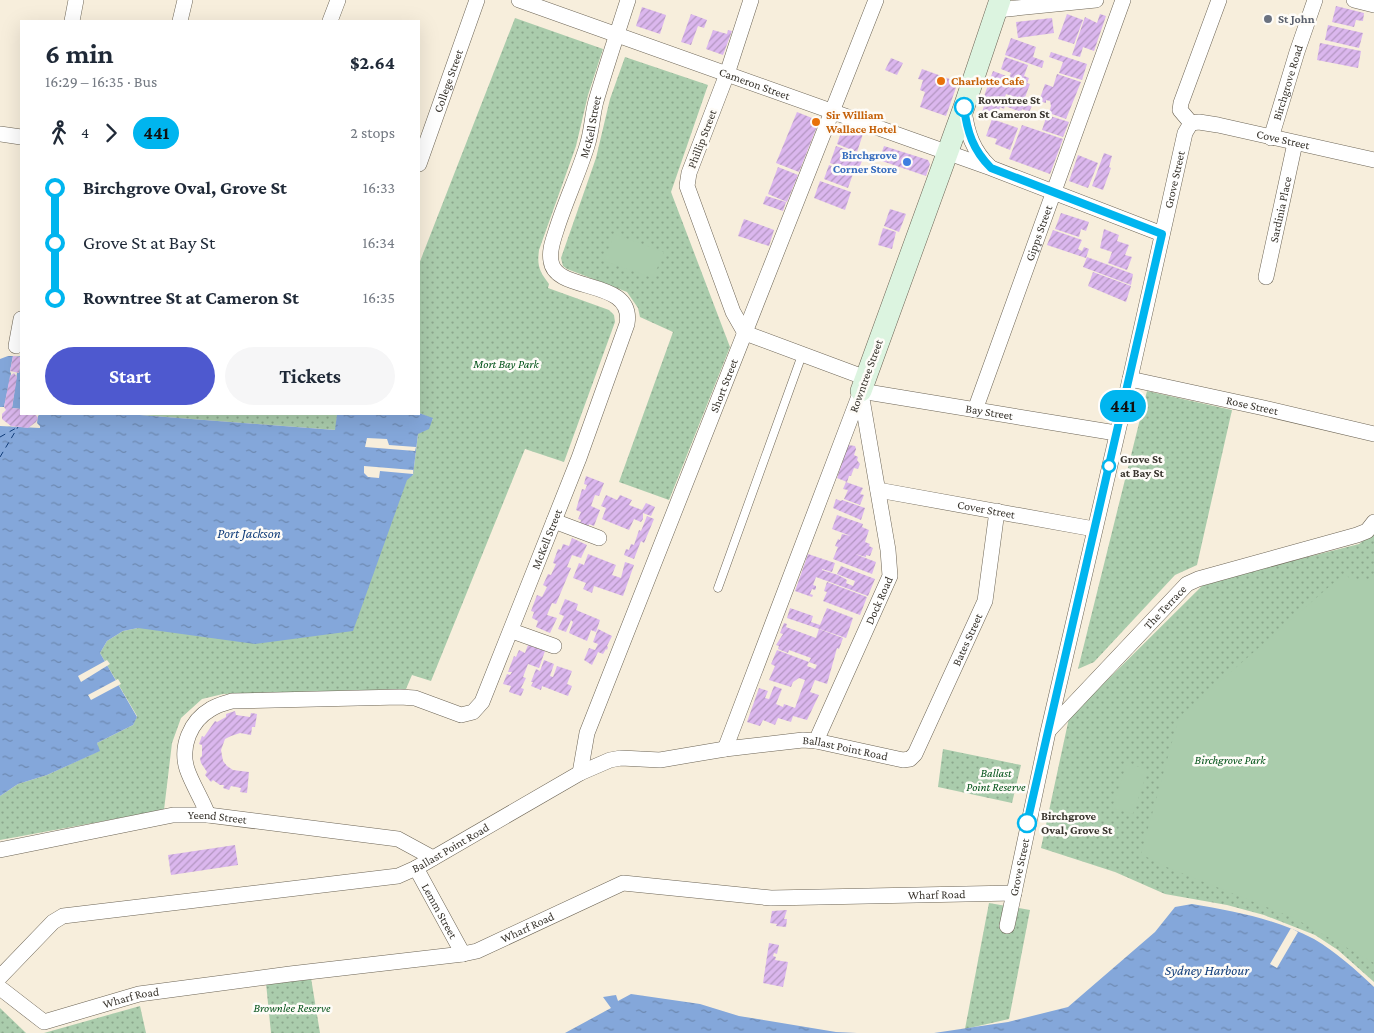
<!DOCTYPE html>
<meta charset="utf-8">
<style>
body{margin:0;font-family:"Crimson Pro",serif;background:#f6f6f7;color:#1f2937;height:100vh;display:flex;flex-direction:column;font-size:19px;white-space:nowrap}
*{box-sizing:border-box;margin:0}
p{font-size:16px;color:#747a83}
.icon{flex:none;width:28px;height:28px;fill:none;stroke:currentColor;stroke-width:2;stroke-linecap:round;stroke-linejoin:round}
.map{position:relative;flex:1;overflow:hidden}
.details{position:absolute;left:20px;top:20px;width:400px;height:395px;display:flex;flex-direction:column;background:#fff;border-radius:0px;box-shadow:0 5px 20px #0002}
.details>*{flex:none}
.badge{padding:0 10px;border-radius:16px;font-size:18px;line-height:32px}
.map>.badge{position:absolute;translate:-50% -50%;box-shadow:0 0 0 2px #fff}
.legs{display:flex;align-items:center;gap:8px;height:55px;padding:0 25px;font-size:16px}
.legs p{margin-inline-start:auto}
.summary{display:flex;align-items:center;justify-content:space-between;height:85px;padding:0 25px}
h1{font-size:28px;font-weight:700;line-height:38px}
.button{display:flex;gap:10px;margin-top:auto;padding:10px 25px}
.button a{flex:1;height:58px;border-radius:30px;background:#4e59cf;color:#fff;font-size:20px;font-weight:700;line-height:58px;text-align:center}
.button a+a{background:#f6f6f7;color:#1f2937}
ul{padding:0 25px;list-style:none}
li{display:flex;align-items:center;gap:18px;height:55px;font-size:19px}
li i{display:grid;place-items:center;width:8px;height:100%;margin:0 6px;background:currentColor}
li i::after{content:'';width:12px;height:12px;margin:-6px;border:4px solid;border-radius:50%;background:#fff}
li p{margin-inline-start:auto}
li:first-child i{background:linear-gradient(#0000 50%,currentColor 0)}
li:last-child i{background:linear-gradient(currentColor 50%,#0000 0)}
.map>svg:first-child{display:block}
</style>
<div class="map">
<svg width="1374" height="1033" viewBox="0 0 1374 1033">
<defs>
<pattern id="park-dots" width="8" height="8" patternUnits="userSpaceOnUse" patternTransform="scale(1.25)"><rect width="8" height="8" fill="#aaccac"/><path d="M2 2h.1M6 6h.1" fill="none" stroke="#8ba68c" stroke-width="1.8" stroke-linecap="round"/></pattern>
<pattern id="water-ripples" width="26" height="14" patternUnits="userSpaceOnUse" patternTransform="scale(1.25)"><rect width="26" height="14" fill="#84a7da"/><path d="M2 4q2-2 4 0t4 0M15 11q2-2 4 0t4 0" fill="none" stroke="#6d89b1"/></pattern>
<pattern id="building-hatch" width="6" height="6" patternUnits="userSpaceOnUse" patternTransform="scale(1.25)"><rect width="6" height="6" fill="#dbb7ee"/><path d="M-1 1l2-2M0 6l6-6M5 7l2-2" fill="none" stroke="#b396c1"/></pattern>
</defs>
<rect width="100%" height="100%" fill="#f7eedc"/>
<g fill="url(#park-dots)">
<path d="M515 18 603 49 588 95 576 146 539 250C537 266 539 271 549 284L548 288 609 310 614 315 615 322 564 462 525 449 431 681 412 675 406 689 223 694 202 699 181 718 172 743 164 810 0 840V796L18 784 47 775 99 751 97 743 133 725 137 716 100 653 107 641 123 631 138 628 413 475 418 434 433 419 419 413V264Z"/>
<polygon points="625,57 708,85 671,192 730,347 669,500 619,482 673,332 640,317 638,308 627,292 567,269 563,266 561,258 596,158 610,99"/>
<polygon points="1147,391 1232,410 1197,565 1175,575 1094,662 1078,669"/>
<polygon points="127,414 337,414 336,430"/>
<polygon points="1374,533 1374,982 1338,950 1315,935 1264,915 1227,905 1165,894 1115,872 1041,848 1069,718 1205,583 1359,544"/>
<polygon points="943,749 1021,765 1012,803 938,787"/>
<polygon points="989,903 1030,910 1009,1019 965,1029"/>
<polygon points="311,978 320,1033 271,1033 266,983"/>
<polygon points="140,1006 146,1033 44,1033 133,1008"/>
<polygon points="0,1008 26,1033 0,1033"/>
</g>
<g fill="#aaccac">
<polygon points="614,234 664,252 653,278 604,261"/>
<polygon points="1345,573 1350,579 1374,580 1374,963 1294,918 1164,866 1141,854 1179,717"/>
<polygon points="1127,763 1148,770 1133,814 1112,808"/>
</g>
<g fill="url(#water-ripples)">
<polygon points="8,356 21,356 21,414 127,414 335,430 337,414 419,413 433,418 429,429 418,434 413,475 407,480 353,631 255,644 138,628 123,631 107,641 100,653 137,717 133,725 97,743 100,751 47,775 18,784 0,796 0,359"/>
<path d="M1192 904C1234 911 1276 919 1314 939 1336 952 1355 969 1374 987V1033H934L1008 1022 1068 1007 1155 932 1175 907Z"/>
<polygon points="631,994 700,1004 739,1016 836,1032 857,1033 565,1033 611,1008 603,997 616,995 618,1001"/>
</g>
<g fill="#f7eedc">
<polygon points="13,356 21,357 21,360 19,373 17,373 12,408 21,409 21,414 40,414 38,416 37,423 40,426 40,428 0,426 0,407 4,407 11,374 10,371"/>
<polygon points="367,438 387,439 389,445 416,447 415,451 365,447"/>
<polygon points="364,466 413,470 413,474 380,471 379,478 368,477 364,473"/>
<polygon points="107,660 110,664 81,682 78,676"/>
<polygon points="118,679 121,684 91,700 88,695"/>
<polygon points="1291,928 1298,932 1277,968 1270,964"/>
</g>
<g fill="none" stroke-linecap="round" stroke-linejoin="round">
<g stroke="#113d7a" stroke-width="1" stroke-dasharray="6 5" stroke-linecap="butt">
<polyline points="0,437 18,427"/>
<polyline points="0,457 18,427"/>
</g>
</g>
<g fill="url(#building-hatch)">
<polygon points="1336,6 1364,13 1363,21 1356,20 1354,27 1332,22"/>
<polygon points="642,7 666,15 660,34 636,26"/>
<polygon points="691,14 707,20 704,28 698,26 691,45 681,42"/>
<polygon points="1067,14 1083,20 1074,44 1058,39"/>
<polygon points="1100,14 1106,16 1094,51 1083,47 1080,57 1072,55 1085,17 1097,23"/>
<polygon points="1052,18 1054,33 1018,38 1016,22"/>
<polygon points="1328,25 1363,33 1359,48 1325,40"/>
<polygon points="713,30 727,34 728,30 732,31 723,55 706,49"/>
<polygon points="1011,38 1036,47 1033,57 1044,61 1042,68 1005,55"/>
<polygon points="1320,43 1361,51 1358,68 1317,60"/>
<polygon points="1051,52 1087,64 1082,80 1059,73 1063,62 1049,57"/>
<polygon points="1005,57 1028,65 1024,76 1029,78 1027,83 1030,84 1024,100 1006,94 1005,97 1032,106 1029,112 1022,109 1021,112 1005,106 1004,109 1000,107 997,117 982,112 985,103 982,102 993,71 1009,77 1011,73 1001,69"/>
<polygon points="891,58 903,63 897,75 885,70"/>
<polygon points="922,69 958,82 946,116 920,107 925,92 920,90 923,80 918,79"/>
<polygon points="1057,74 1081,82 1066,119 1049,113 1051,106 1050,101 1046,100 1046,103 1039,101 1045,84 1053,87"/>
<polygon points="797,112 817,120 818,124 799,172 776,163"/>
<polygon points="1047,115 1069,122 1063,137 1042,130"/>
<polygon points="992,119 1018,128 1010,150 995,144 997,139 986,136"/>
<polygon points="1022,125 1063,139 1050,174 1009,159"/>
<polygon points="843,127 863,134 857,152 837,144"/>
<polygon points="836,146 864,156 857,173 830,163"/>
<polygon points="884,146 928,160 930,164 926,176 879,160"/>
<polygon points="1104,153 1112,156 1109,167 1111,168 1103,190 1092,186"/>
<polygon points="1078,155 1098,163 1088,188 1069,181"/>
<polygon points="829,165 853,174 848,188 824,179"/>
<polygon points="778,167 798,175 787,202 768,194"/>
<polygon points="820,181 851,192 845,210 814,198"/>
<polygon points="766,196 786,202 783,211 763,204"/>
<polygon points="890,209 906,214 899,232 884,226"/>
<polygon points="1061,213 1089,222 1086,231 1081,229 1079,237 1055,229"/>
<polygon points="744,219 774,230 769,246 738,236"/>
<polygon points="883,228 896,232 892,249 878,245"/>
<polygon points="1104,229 1119,235 1117,241 1129,245 1125,255 1132,257 1127,270 1108,263 1112,252 1100,248"/>
<polygon points="1053,230 1082,240 1078,249 1082,251 1084,247 1089,249 1086,258 1047,245"/>
<polygon points="1087,257 1133,274 1131,285 1083,267"/>
<polygon points="1093,272 1131,286 1126,302 1088,286"/>
<polygon points="13,356 21,357 19,373 10,371"/>
<polygon points="14,373 17,377 12,408 21,409 21,414 35,414 38,418 36,422 28,428 11,426 2,419 2,414 6,410 4,407 10,376"/>
<polygon points="848,445 855,446 856,449 854,455 858,457 857,460 860,464 858,469 854,468 851,476 849,476 847,482 837,478"/>
<polygon points="586,476 604,483 599,496 595,495 591,506 600,510 594,526 589,524 588,527 580,524 581,520 578,519 581,512 576,510 582,489 585,490 587,485 584,484"/>
<polygon points="846,482 863,488 860,494 864,495 860,505 844,499 848,490 843,489"/>
<polygon points="606,495 617,500 620,495 632,500 629,505 642,510 646,503 655,507 651,516 643,513 643,519 641,522 634,519 629,530 602,519 606,508 601,506"/>
<polygon points="836,499 841,501 842,500 865,508 861,520 833,508"/>
<polygon points="837,515 863,524 862,527 869,530 865,542 870,544 869,546 873,548 870,556 866,555 866,557 855,554 876,562 872,574 833,559 838,547 835,546 838,539 840,540 842,534 851,536 832,529"/>
<polygon points="647,516 654,519 644,543 641,541 634,559 624,555 626,549 629,550 631,544 634,545 639,530 641,531"/>
<polygon points="572,538 587,545 581,558 572,555 567,567 571,568 556,604 552,603 547,615 557,618 550,633 536,627 538,621 532,618 534,612 531,611 537,595 542,597 547,587 543,585 548,574 551,575 556,564 553,563 558,549 561,550 563,544 569,546"/>
<polygon points="588,554 616,565 612,575 621,578 625,562 634,565 623,596 594,586 592,593 583,589 586,583 573,578 579,563 584,565"/>
<polygon points="808,554 835,563 832,572 822,569 822,570 838,575 847,580 846,583 853,586 855,581 837,574 841,566 875,579 868,596 816,577 813,585 816,586 816,588 815,590 812,589 810,594 813,595 812,597 795,591"/>
<polygon points="827,582 867,597 860,615 823,601 827,592 824,591"/>
<polygon points="565,599 578,604 576,610 600,620 596,632 591,630 587,641 569,633 573,622 571,620 566,632 558,629 564,616 559,614"/>
<polygon points="790,608 813,616 811,622 820,625 827,608 853,618 846,638 787,618"/>
<polygon points="784,623 787,624 786,627 816,638 819,629 843,638 839,649 837,648 827,684 815,680 810,692 819,695 807,720 793,716 791,722 778,718 775,725 763,720 760,726 747,722 759,688 768,691 765,698 769,699 774,686 782,689 776,704 783,707 784,704 795,708 805,680 799,678 793,682 791,687 769,680 775,666 771,664 777,650 809,662 807,666 815,669 817,665 809,662 811,658 789,650 788,653 778,649 779,646 776,645 783,634 780,633"/>
<polygon points="598,629 612,636 607,646 608,647 607,650 606,649 603,654 598,652 592,665 584,660 589,648 595,650 598,644 593,642"/>
<polygon points="528,645 545,651 539,668 528,664 523,677 526,678 521,688 524,689 521,696 509,692 511,686 503,684 507,674 510,675 512,672 508,672 514,656 516,657 519,650 525,653"/>
<polygon points="544,660 554,664 550,676 553,677 557,666 572,671 567,684 572,686 568,696 542,686 541,690 531,686 533,682 531,682 536,669 540,671"/>
<polygon points="235,711 236,715 250,717 251,713 257,714 255,727 252,727 251,735 240,733 231,736 225,739 221,750 223,761 227,766 233,770 249,772 247,793 240,792 241,788 231,786 229,790 223,788 224,785 220,785 213,780 211,782 205,775 207,772 201,763 200,758 202,756 202,745 199,744 202,736 204,737 215,721 217,722 226,717 226,714"/>
<polygon points="235,845 238,865 171,875 168,855"/>
<polygon points="787,910 784,919 787,919 786,927 776,926 777,924 770,923 772,911"/>
<polygon points="769,943 779,945 777,954 774,953 773,956 776,957 775,960 788,962 783,987 763,983"/>
</g>
<g fill="none" stroke-linecap="round" stroke-linejoin="round">
<g stroke="#6c6455" stroke-width="9">
<polyline id="lane" points="718,588 802,355"/>
</g>
<g stroke="#6c6455" stroke-width="16">
<g id="street">
<path id="s1" d="M519 0 991 168 1162 234"/>
<polyline points="751,0 727,74 689,173 687,186 733,312 745,333 866,378"/>
<polyline points="1354,0 1374,5"/>
<polyline points="997,10 1096,0"/>
<polyline points="72,21 76,0"/>
<polyline points="180,21 185,0"/>
<polyline points="330,21 338,0"/>
<path d="M964 110C967 133 973 151 990 167"/>
<path id="s2" d="M1191 123 1199 122 1218 125 1374 160"/>
<polyline points="1191,123 1180,110 1181,103 1219,0"/>
<polyline points="0,134 21,137"/>
<path id="s3" d="M1271 138 1297 52 1315 0"/>
<path id="s4" d="M419 164 477 0"/>
<path id="s5" d="M1266 277 1295 143"/>
<polyline points="16,346 21,319"/>
<path id="s6" d="M1130 379 1264 408 1374 434"/>
<path id="s7" d="M861 391 1116 433"/>
<path id="s8" d="M975 410 1123 0"/>
<path id="s9" d="M878 490 1094 529"/>
<polyline points="554,521 599,538"/>
<polyline points="512,631 554,646"/>
<path id="s10" d="M1049 730 1187 584 1198 579 1357 535 1367 531 1374 522"/>
<path id="s11" d="M816 741 890 576 888 550 861 393"/>
<polyline points="725,749 861,391"/>
<path id="s12" d="M580 773 587 733 876 0"/>
<path id="s13" d="M208 815C202 799 192 784 187 769 180 747 190 721 211 709 217 705 225 703 232 701L400 697 415 698 461 715 473 712 482 702 579 458 627 324C635 277 555 294 551 261 549 250 553 241 556 231 565 202 578 175 587 146 592 131 592 116 596 101 606 67 617 34 628 0"/>
<path id="s14" d="M0 850 173 815H208L398 839 433 858"/>
<path id="s15" d="M416 868 463 954"/>
<path id="s16" d="M1007 926 1048 732 1130 379 1185 133 1191 123"/>
<path id="s17" d="M0 977 53 922 63 916 398 876 416 868 580 773 610 760 621 758 660 760 725 749 803 740 816 741 903 760 910 759 915 754 985 601 997 511"/>
<path id="s18" d="M0 988 44 1022 139 994 290 974 463 954 477 951 623 883 771 898 1014 893"/>
</g>
</g>
<g stroke="#6c6455" stroke-width="22">
<polyline id="secondary" points="861,391 964,107 1000,0"/>
</g>
<use href="#lane" stroke="#fff" stroke-width="8"/>
<use href="#street" stroke="#fff" stroke-width="15"/>
<use href="#secondary" stroke="#dcf4e0" stroke-width="21"/>
</g>
<g fill="none" stroke-linecap="round" stroke-linejoin="round">
<g stroke="#fff" stroke-width="11">
<path id="line-1" d="M964 107C967 132 973 150 991 168L1162 234 1027 823"/>
</g>
<use href="#line-1" stroke="#00b5ef" stroke-width="8"/>
</g>
<circle fill="#6b7280" stroke="#fefcf8" stroke-width="2" cx="1268" cy="19" r="5"/>
<g fill="#e8710a" stroke="#fefcf8" stroke-width="2">
<circle cx="941" cy="81" r="5"/>
<circle cx="816" cy="122" r="5"/>
</g>
<g fill="#fff" stroke="#00b5ef" stroke-width="2.5">
<circle cx="964" cy="107" r="9"/>
<circle cx="1109" cy="466" r="6"/>
<circle cx="1027" cy="823" r="9"/>
</g>
<circle fill="#3f7fe0" stroke="#fefcf8" stroke-width="2" cx="907" cy="162" r="5"/>
<g text-anchor="middle" dominant-baseline="central" stroke-width="5" stroke-linejoin="round" paint-order="stroke">
<g font-size="12" font-weight="bold" fill="#5b616d" stroke="#fefcf8" text-anchor="start">
<text x="1278" y="19">St John</text>
</g>
<g font-size="12" font-weight="bold" fill="#c56008" stroke="#fefcf8" text-anchor="start">
<text x="951" y="81">Charlotte Cafe</text>
<text x="826" y="115">Sir William<tspan x="826" dy="14">Wallace Hotel</tspan></text>
</g>
<g font-size="12" fill="#3a362f" stroke="#fefcf8">
<text stroke="none"><textPath href="#s4" startOffset="88">College Street</textPath></text>
<text stroke="none"><textPath href="#s3" startOffset="58">Birchgrove Road</textPath></text>
<text stroke="none"><textPath href="#s1" startOffset="250">Cameron Street</textPath></text>
<text stroke="none"><textPath href="#s13" startOffset="1055">McKell Street</textPath></text>
<text transform="translate(702 139) rotate(-69)">Phillip Street</text>
<text stroke="none"><textPath href="#s2" startOffset="94">Cove Street</textPath></text>
<text stroke="none"><textPath href="#s16" startOffset="765">Grove Street</textPath></text>
<text stroke="none"><textPath href="#s5" startOffset="69">Sardinia Place</textPath></text>
<text stroke="none"><textPath href="#s8" startOffset="188">Gipps Street</textPath></text>
<text transform="translate(866 376) rotate(-70)">Rowntree Street</text>
<text stroke="none"><textPath href="#s12" startOffset="414">Short Street</textPath></text>
<text stroke="none"><textPath href="#s6" startOffset="125">Rose Street</textPath></text>
<text stroke="none"><textPath href="#s7" startOffset="130">Bay Street</textPath></text>
<text stroke="none"><textPath href="#s9" startOffset="110">Cover Street</textPath></text>
<text stroke="none"><textPath href="#s13" startOffset="576">McKell Street</textPath></text>
<text stroke="none"><textPath href="#s11" startOffset="154">Dock Road</textPath></text>
<text stroke="none"><textPath href="#s10" startOffset="169">The Terrace</textPath></text>
<text stroke="none"><textPath href="#s17" startOffset="1104">Bates Street</textPath></text>
<text stroke="none"><textPath href="#s17" startOffset="905">Ballast Point Road</textPath></text>
<text stroke="none"><textPath href="#s14" startOffset="221">Yeend Street</textPath></text>
<text stroke="none"><textPath href="#s17" startOffset="485">Ballast Point Road</textPath></text>
<text stroke="none"><textPath href="#s16" startOffset="60">Grove Street</textPath></text>
<text stroke="none"><textPath href="#s18" startOffset="971">Wharf Road</textPath></text>
<text stroke="none"><textPath href="#s15" startOffset="49">Lemm Street</textPath></text>
<text stroke="none"><textPath href="#s18" startOffset="551">Wharf Road</textPath></text>
<text stroke="none"><textPath href="#s18" startOffset="146">Wharf Road</textPath></text>
</g>
<g font-size="12" font-weight="bold" fill="#3a362f" stroke="#fefcf8" text-anchor="start">
<text x="978" y="100">Rowntree St<tspan x="978" dy="14">at Cameron St</tspan></text>
<text x="1120" y="459">Grove St<tspan x="1120" dy="14">at Bay St</tspan></text>
<text x="1041" y="816">Birchgrove<tspan x="1041" dy="14">Oval, Grove St</tspan></text>
</g>
<g font-size="12" font-weight="bold" fill="#366cbe" stroke="#fefcf8" text-anchor="end">
<text x="897" y="155">Birchgrove<tspan x="897" dy="14">Corner Store</tspan></text>
</g>
<g font-size="12" font-style="italic" fill="#005117" stroke="#fefcf8">
<text x="506" y="364">Mort Bay Park</text>
<text x="1230" y="760">Birchgrove Park</text>
<text x="996" y="773">Ballast<tspan x="996" dy="14">Point Reserve</tspan></text>
<text x="292" y="1008">Brownlee Reserve</text>
</g>
<g font-size="14" font-style="italic" fill="#113d7a" stroke="#fefcf8">
<text x="249" y="533">Port Jackson</text>
<text x="1207" y="970">Sydney Harbour</text>
</g>
</g>
</svg>
<b class="badge" style="left:1123px;top:406px;background:#00b5ef;color:#111">441</b>
<section class="details">
<div class="summary"><div><h1>6 min</h1><p>16:29 – 16:35 · Bus</p></div><b>$2.64</b></div>
<div class="legs"><svg class="icon" aria-label="walk" viewBox="0 0 24 24"><circle cx="13" cy="4" r="2"/><path d="M13 8l-2 6 4 7M11 14l-3 7M7 12l3-4h3l4 4"/></svg>4<svg class="icon" aria-label="forward" viewBox="0 0 24 24"><path d="M9 5l7 7-7 7"/></svg><b class="badge" style="background:#00b5ef;color:#111">441</b><p>2 stops</p></div>
<ul>
<li><i style="color:#00b5ef"></i><b>Birchgrove Oval, Grove St</b><p>16:33</p></li>
<li><i style="color:#00b5ef"></i><span>Grove St at Bay St</span><p>16:34</p></li>
<li><i style="color:#00b5ef"></i><b>Rowntree St at Cameron St</b><p>16:35</p></li>
</ul>
<div class="button"><a>Start</a><a>Tickets</a></div>
</section>
</div>
